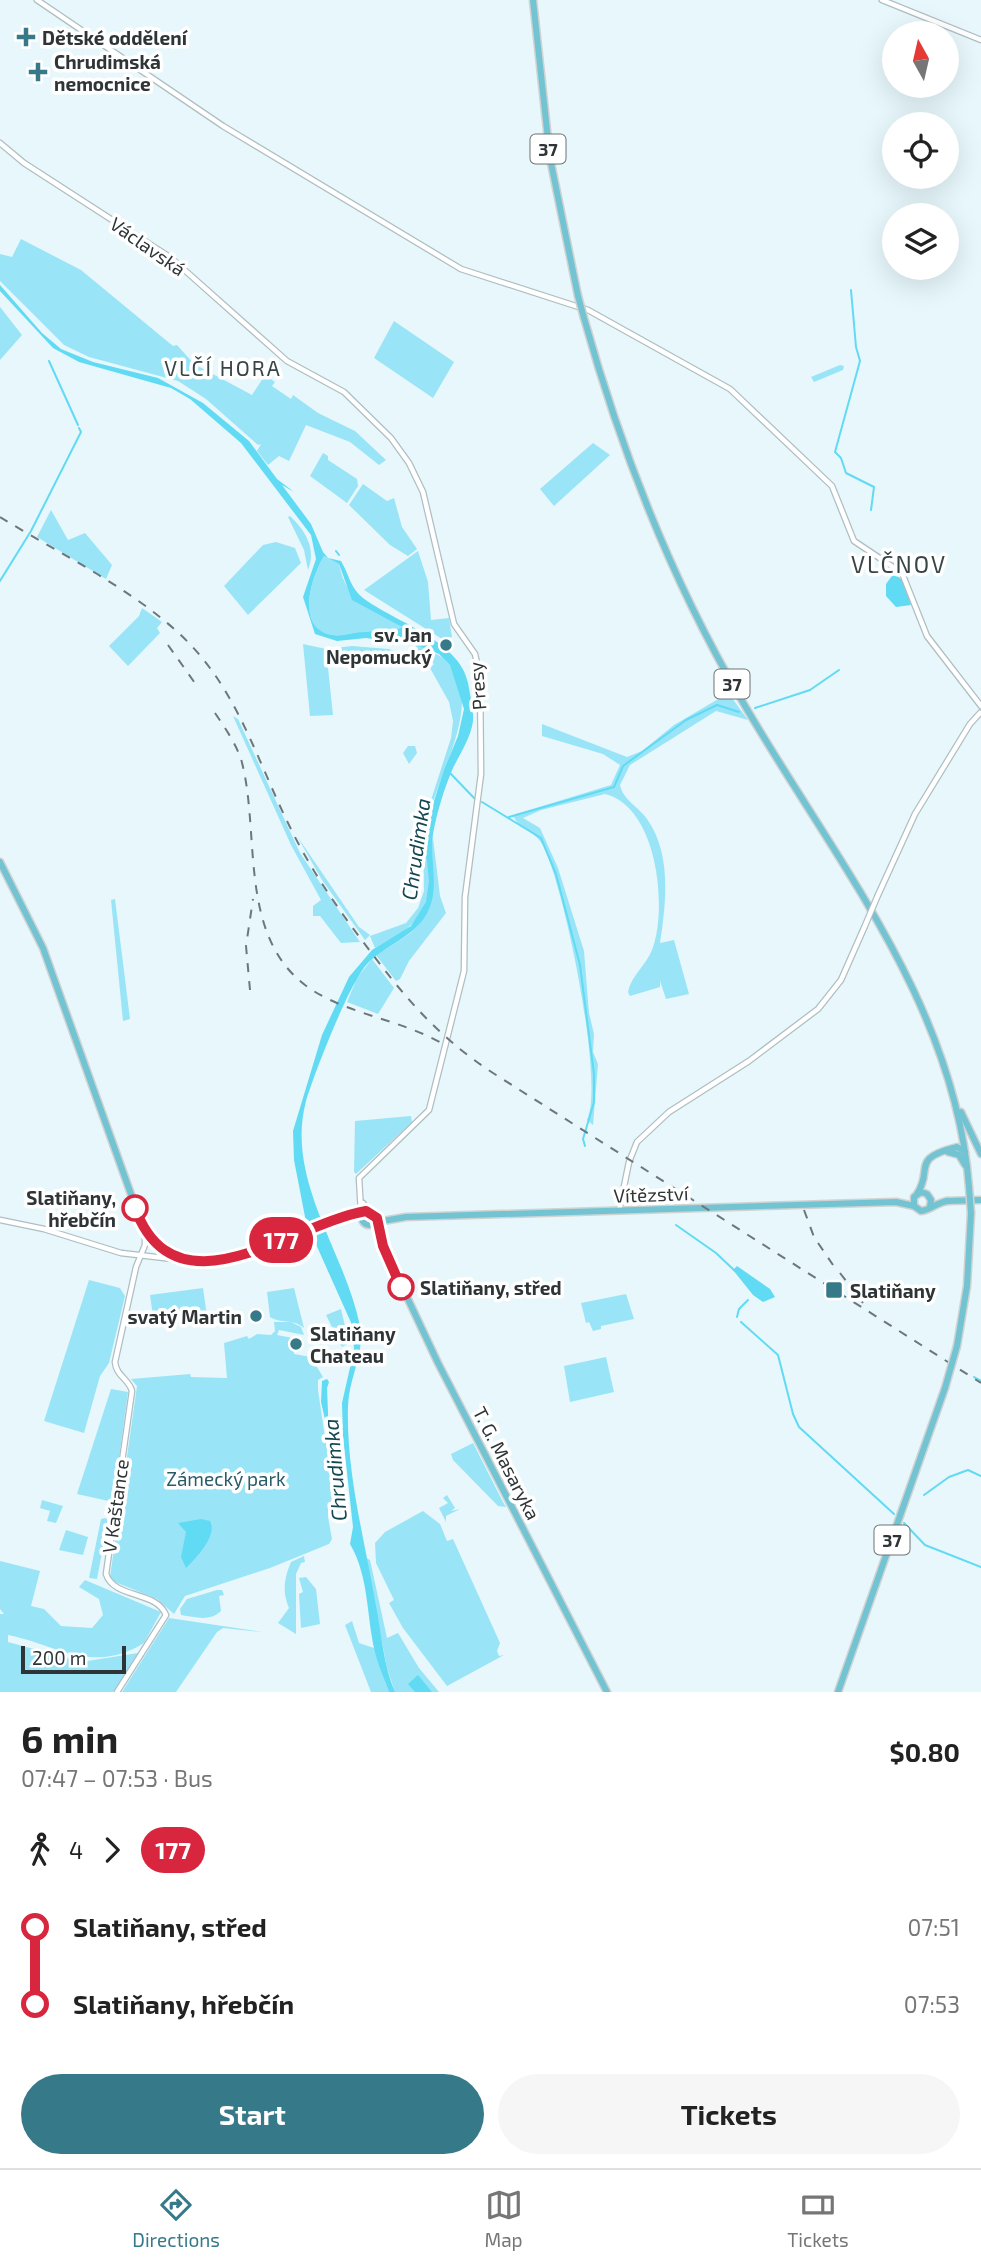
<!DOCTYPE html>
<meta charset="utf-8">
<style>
body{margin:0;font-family:"Exo 2",sans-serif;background:#f6f6f6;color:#222;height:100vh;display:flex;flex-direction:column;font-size:26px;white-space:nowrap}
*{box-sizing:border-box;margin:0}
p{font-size:23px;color:#767676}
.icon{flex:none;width:38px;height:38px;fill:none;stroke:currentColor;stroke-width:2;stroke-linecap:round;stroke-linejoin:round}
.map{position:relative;height:1692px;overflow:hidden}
.sheet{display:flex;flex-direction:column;background:#fff;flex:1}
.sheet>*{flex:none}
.badge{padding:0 14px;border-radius:23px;font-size:24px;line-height:46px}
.needle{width:46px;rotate:352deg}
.controls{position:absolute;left:882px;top:21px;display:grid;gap:14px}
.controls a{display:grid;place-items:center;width:77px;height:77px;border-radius:50%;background:#fff;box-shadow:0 7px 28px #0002;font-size:35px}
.scale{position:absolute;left:21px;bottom:18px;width:105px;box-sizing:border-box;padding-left:7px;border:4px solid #2f3537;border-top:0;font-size:19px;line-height:24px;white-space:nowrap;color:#2f3537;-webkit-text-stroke:5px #fff;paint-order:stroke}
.map>.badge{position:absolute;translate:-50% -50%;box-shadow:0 0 0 4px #fff}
.legs{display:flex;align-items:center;gap:10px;height:77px;padding:0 21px;font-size:23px}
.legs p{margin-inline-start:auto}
.summary{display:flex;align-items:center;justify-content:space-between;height:119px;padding:0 21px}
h1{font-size:38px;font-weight:700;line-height:52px}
.button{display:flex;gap:14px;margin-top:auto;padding:14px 21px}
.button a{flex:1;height:80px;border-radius:42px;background:#367a89;color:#fff;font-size:28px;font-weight:700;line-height:80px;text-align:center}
.button a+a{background:#f6f6f6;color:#222}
ul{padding:0 21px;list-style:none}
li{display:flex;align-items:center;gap:24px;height:77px;font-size:26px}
li i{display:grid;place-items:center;width:10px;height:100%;margin:0 9px;background:currentColor}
li i::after{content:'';width:18px;height:18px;margin:-9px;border:5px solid;border-radius:50%;background:#fff}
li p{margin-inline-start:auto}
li:first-child i{background:linear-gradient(#0000 50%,currentColor 0)}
li:last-child i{background:linear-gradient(currentColor 50%,#0000 0)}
.dock{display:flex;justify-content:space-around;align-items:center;height:98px;border-top:2px solid #e0e0e0;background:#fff;font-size:19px;color:#767676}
.dock a{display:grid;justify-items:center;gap:4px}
.dock .on{color:#367a89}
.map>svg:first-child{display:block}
</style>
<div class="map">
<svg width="981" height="1692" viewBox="0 0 981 1692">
<rect width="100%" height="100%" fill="#e7f7fb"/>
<g fill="#99e5f7">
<polygon points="21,239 81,270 173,346 177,345 194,364 252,395 265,375 275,382 272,386 291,399 293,395 318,413 355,431 386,460 379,465 350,442 306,425 289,461 279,456 268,465 257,451 261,444 258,445 206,399 178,381 89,357 64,345 0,281 0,254 12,257"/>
<polygon points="0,307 22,335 0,360"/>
<polygon points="394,321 454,362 433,398 374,358"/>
<polygon points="840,365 844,366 843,370 814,382 811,377"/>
<polygon points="593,443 610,455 554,506 540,489"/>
<polygon points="323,453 328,456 328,460 357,479 358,486 347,503 310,476"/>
<polygon points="363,484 387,501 394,498 402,527 417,549 408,556 390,545 349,505"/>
<polygon points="51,510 68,540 85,533 112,565 106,579 37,537"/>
<path d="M290 516C305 530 317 549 308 570L304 550 288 517Z"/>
<polygon points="276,542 295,548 301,563 248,615 224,586 263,545"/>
<polygon points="418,551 428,582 431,620 449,618 452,637 442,639 364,590"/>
<path d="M324 556 339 564C347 605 373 607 402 627 389 633 380 632 365 633 355 634 343 637 332 635 294 628 312 576 324 556Z"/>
<polygon points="142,608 162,622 157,628 160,633 128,666 109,646 139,616"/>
<polygon points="303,644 326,649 333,715 310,716"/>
<path d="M416 645C506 672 438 766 428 822 423 851 437 886 422 912 411 930 392 938 375 948L370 936 406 923 418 908 424 891 423 825 451 738 453 721 449 702 430 668 434 664 414 650Z"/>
<polygon points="352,646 389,649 410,656 412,667 334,651 335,648"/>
<path d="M720 698H732L748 720 716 711 630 765 620 785C623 800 639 807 647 819 672 854 666 904 660 943L674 940 689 994 666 999 660 981V987L630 996 628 992C631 976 646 965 652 950 668 909 658 807 605 794L541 810 523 818 540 828 558 868 584 951 589 1013 594 1034 593 1052 598 1064 593 1125 587 1120C605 1084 564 882 542 844 534 830 519 830 513 815L611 785 620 765 603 754 542 736V724L627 757 642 751 674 725Z"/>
<polygon points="233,716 238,719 300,853 360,942 341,943 320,916 313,916 313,906 321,900 291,845"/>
<polygon points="408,746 415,746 417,753 409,764 403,753"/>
<polygon points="297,836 359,927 370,935 365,940 322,880"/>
<path d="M433 838 440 896 446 913 409 961 400 979 396 981 376 955C416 931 430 926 431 876 431 864 430 850 433 838Z"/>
<polygon points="115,899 130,1019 123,1021 111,900"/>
<polygon points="372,959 394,988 378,1014 347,1002 357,978"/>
<polygon points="411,1116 412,1122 356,1174 354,1172 355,1121"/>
<polygon points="89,1280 120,1288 125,1296 109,1363 100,1376 84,1433 44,1421"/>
<polygon points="203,1288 207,1316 154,1323 150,1295"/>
<path d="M294 1288 304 1328C292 1318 281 1324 270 1317L267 1292Z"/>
<polygon points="626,1294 634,1319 601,1326 601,1329 593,1331 589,1322 586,1323 581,1303"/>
<polygon points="341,1309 349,1343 342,1347 326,1315"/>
<polygon points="274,1322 291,1322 301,1327 304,1335 279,1330 277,1335 293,1338 294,1354 311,1357 323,1377 318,1380 318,1390 335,1504 332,1505 328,1517 332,1539 329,1544 270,1568 185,1596 174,1614 157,1599 115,1582 110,1577 137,1386 131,1379 190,1374 191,1377 227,1378 224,1343 247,1336 249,1339 257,1334 271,1335 275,1331"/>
<polygon points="606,1357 614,1392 570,1402 564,1366"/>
<polygon points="111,1389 128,1392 113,1502 77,1494"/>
<polygon points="473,1443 503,1502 506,1507 498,1506 453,1460 451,1454"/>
<polygon points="447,1495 455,1508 451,1511 460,1509 446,1516 446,1522 439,1508 448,1503 443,1498"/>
<polygon points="42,1500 63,1506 56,1523 47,1521 50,1511 40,1508"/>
<polygon points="423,1511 440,1524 447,1541 453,1539 500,1643 497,1651 499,1656 504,1655 447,1686 403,1628 389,1603 394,1600 376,1563 375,1543 385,1532"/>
<polygon points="105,1518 108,1520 97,1579 89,1578 101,1519"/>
<polygon points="66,1530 88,1537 83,1555 59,1550"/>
<path d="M304 1556 305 1562 301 1563 296 1574V1634L278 1623 289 1608C282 1592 284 1578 291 1562Z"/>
<polygon points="366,1558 370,1560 387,1638 398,1633 419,1668 439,1692 395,1692 387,1668"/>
<path d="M0 1561 40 1571 31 1606 44 1609 61 1626 92 1628 103 1615 99 1599 79 1587 85 1580 161 1612 144 1643C92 1675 58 1645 8 1635V1642L81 1662 138 1653 113 1692H0V1614H4L0 1609Z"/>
<polygon points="306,1577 316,1589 320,1624 301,1628 299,1594 303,1592 299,1578"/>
<path d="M217 1590H222L224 1595 219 1596 221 1611C210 1622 195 1617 181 1615L180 1609 187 1599Z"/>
<polygon points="169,1618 262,1632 223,1628 217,1632 176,1692 122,1692"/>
<polygon points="352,1621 359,1643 374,1648 389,1692 371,1692 345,1625"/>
</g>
<g fill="#61daf3" fill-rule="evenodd">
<path d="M0 285 42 333 61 349 93 362 158 378 203 403 249 441 277 479 294 492 282 485 311 524 323 552 328 558 341 561C349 574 350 588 363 598 395 622 460 641 468 683 470 695 474 710 473 721 471 737 460 754 453 768 444 789 437 812 433 834 429 862 441 890 426 915 412 938 386 945 368 963 350 981 314 1074 306 1101 285 1180 345 1251 360 1326 365 1354 349 1377 348 1406 346 1473 365 1541 376 1606 382 1635 383 1665 395 1692H389C385 1680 379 1668 376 1656 366 1619 370 1578 350 1544L353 1527 343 1436 342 1403 354 1350 353 1327 306 1222 294 1160 293 1131 322 1035 349 977 372 950 411 926 426 902 429 881 426 852 428 820 444 770 458 736 464 709 450 665 439 654 416 645 366 638 337 641 315 634 303 597 316 559 311 535 241 443 190 399 171 388 79 362 53 348 0 291ZM324 556 339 564 352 600 402 627C388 634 379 631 365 632 354 632 343 637 332 635 294 628 312 576 324 556Z"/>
<polygon points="894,573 903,581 911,605 896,607 886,596 886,584"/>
<polygon points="737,1266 770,1289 775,1297 763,1302 753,1295 733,1270"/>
<polygon points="327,1379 329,1382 327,1388 329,1437 321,1402 322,1381"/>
<path d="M201 1519 210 1521C218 1536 195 1559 186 1568L181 1557 186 1532 178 1523Z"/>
<polygon points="418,1675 432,1692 415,1692 408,1684"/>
</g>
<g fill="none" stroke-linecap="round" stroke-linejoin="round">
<g stroke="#61daf3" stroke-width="2">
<polyline points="851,290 856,347 860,361 835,452 841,458 846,473 874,487 871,510"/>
<polyline points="49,361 78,425"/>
<polyline points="336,551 339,555"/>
<polyline points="0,581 31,531 81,432 79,428"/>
<polyline points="755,708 810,690 839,670"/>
<polyline points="450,773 475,799"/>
<polyline points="482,802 541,838 556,874 580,965 594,1074 594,1102 583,1139 585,1146"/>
<polyline points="509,817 614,787 623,766 686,720 717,705 739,712"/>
<polyline points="676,1225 716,1253 735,1271"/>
<polyline points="737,1317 739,1309 748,1300"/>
<polyline points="741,1322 778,1355 793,1414 799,1427 894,1514"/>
<polyline points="974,1377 981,1381"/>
<polyline points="330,1436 332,1479 337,1504"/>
<polyline points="924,1495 949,1477 968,1470 981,1476"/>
<polyline points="904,1523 925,1545 981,1567"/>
</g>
<g stroke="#afbec2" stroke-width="7">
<g id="minor">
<polyline points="37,0 223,126 461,269 588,310 730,389 832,486 854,541 902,573 927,636 981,706"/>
<polyline points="882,0 981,40"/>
<polyline points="0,143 24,163 171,258 287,361 344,392 391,438 409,463 423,492 454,624 475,654 480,677 481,774 465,897 464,971 429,1110 359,1178 361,1212"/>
<polyline points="878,895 915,814 970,724 980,713"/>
<polyline points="363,1203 370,1214"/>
<polyline points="619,1211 629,1162 637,1142 669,1112 749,1061 818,1009 841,980 864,928"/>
<polyline points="0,1220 44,1229 121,1253 173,1259"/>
<path d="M117 1692 166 1615C156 1590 114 1599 106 1574L132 1391C129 1379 116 1376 115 1362L136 1267 145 1245V1232"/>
</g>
</g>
<g stroke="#d1d3d3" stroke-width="9">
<g id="major">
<polyline points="533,0 550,158 578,296"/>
<path d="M584 318C621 451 671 579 741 699 830 854 955 1001 969 1187"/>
<path d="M0 862 43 948 142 1225C174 1288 234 1256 284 1239 309 1230 335 1223 360 1213"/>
<polyline points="961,1112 981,1154"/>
<polyline points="948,1152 959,1155 965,1165"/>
<path d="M917 1194C934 1169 909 1159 957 1147L965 1152"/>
<polyline points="947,1201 981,1200"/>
<path d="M930 1207 931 1200 927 1194 921 1192 914 1197V1206L921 1211C931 1210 937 1202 948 1201"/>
<circle cx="369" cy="1218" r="7"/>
<polyline points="377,1222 406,1217 896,1202 914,1206"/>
<polyline points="377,1223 383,1246 438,1363 607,1692"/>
<polyline points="957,1346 967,1286 971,1213"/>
<polyline points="838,1692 945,1388"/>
</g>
</g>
<use href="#minor" stroke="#fff" stroke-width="4.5"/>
<use href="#major" stroke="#73c4d3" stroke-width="6"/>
<g stroke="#6d7779" stroke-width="2" stroke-dasharray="9 9" stroke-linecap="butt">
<path d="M0 517C65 557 156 600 203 659 242 707 261 768 288 823 308 865 333 902 361 939 402 994 435 1035 493 1073L981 1383"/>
<polyline points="168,645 197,686"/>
<path d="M215 713C225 728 235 742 241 759 261 830 237 933 305 985 343 1014 401 1019 443 1044"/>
<polyline points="250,990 246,946 253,899"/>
<polyline points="804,1210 814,1237 833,1265"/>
<polyline points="840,1273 863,1303"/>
</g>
<g stroke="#afbec2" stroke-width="7" stroke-linecap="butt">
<polyline id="minor-bridge" points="864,928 878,895"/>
</g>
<g stroke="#d1d3d3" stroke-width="9" stroke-linecap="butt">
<g id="major-bridge">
<polyline points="578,296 584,318"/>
<polyline points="969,1187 971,1213"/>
<polyline points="945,1388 957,1346"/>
</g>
</g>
<use href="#minor-bridge" stroke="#fff" stroke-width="4.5"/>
<use href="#major-bridge" stroke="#73c4d3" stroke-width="6"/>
</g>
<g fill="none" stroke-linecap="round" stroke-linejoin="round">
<g stroke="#fff" stroke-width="16">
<path id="line-1" d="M135 1208C176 1319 292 1224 366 1211L377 1218 383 1246 401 1287"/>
</g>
<use href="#line-1" stroke="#d7263d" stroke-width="10"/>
</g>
<g fill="#367a89" stroke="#fff" stroke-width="2.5">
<path d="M22.5 26.5h7v7h7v7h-7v7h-7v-7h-7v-7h7z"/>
<path d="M34.5 61.5h7v7h7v7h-7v7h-7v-7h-7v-7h7z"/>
<circle cx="446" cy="645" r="7"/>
<rect x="825" y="1281" width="18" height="18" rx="3.5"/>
<circle cx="256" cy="1316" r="7"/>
<circle cx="296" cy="1344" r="7"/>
</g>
<g fill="#fff" stroke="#d7263d" stroke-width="3.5">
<circle cx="135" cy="1208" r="12"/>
<circle cx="401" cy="1287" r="12"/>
</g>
<g text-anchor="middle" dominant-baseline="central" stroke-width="7" stroke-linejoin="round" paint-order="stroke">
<g fill="#fff" stroke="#6d7273" stroke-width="2">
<rect x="530.5" y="134.5" width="35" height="29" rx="5"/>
<rect x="714.5" y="669.5" width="35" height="29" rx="5"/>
<rect x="874.5" y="1525.5" width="35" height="29" rx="5"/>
</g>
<g font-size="18" font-weight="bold" fill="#2f3537">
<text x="548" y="149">37</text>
<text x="732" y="684">37</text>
<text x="892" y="1540">37</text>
</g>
<g font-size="19" font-weight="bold" fill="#2f3537" stroke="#fff" text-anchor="start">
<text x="42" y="37">Dětské oddělení</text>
<text x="54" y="61">Chrudimská<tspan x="54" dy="22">nemocnice</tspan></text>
<text x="432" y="634" text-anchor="end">sv. Jan<tspan x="432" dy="22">Nepomucký</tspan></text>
<text x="850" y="1290">Slatiňany</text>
<text x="242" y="1316" text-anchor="end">svatý Martin</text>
<text x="310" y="1333">Slatiňany<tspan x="310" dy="22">Chateau</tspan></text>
</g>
<g font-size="19" fill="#2f3537" stroke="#fff">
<text transform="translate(148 246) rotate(35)">Václavská</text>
<text transform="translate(477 686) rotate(-95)">Presy</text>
<text transform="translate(651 1194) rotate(-2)">Vítězství</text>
<text transform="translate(507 1463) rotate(63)">T. G. Masaryka</text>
<text transform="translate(115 1506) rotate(-82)">V Kaštance</text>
</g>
<g font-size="19" font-weight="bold" fill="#2f3537" stroke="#fff" text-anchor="end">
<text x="116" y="1197">Slatiňany,<tspan x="116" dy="22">hřebčín</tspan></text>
<text x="420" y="1287" text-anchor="start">Slatiňany, střed</text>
</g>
<g font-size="19" fill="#295c67" stroke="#fff">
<text x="226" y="1478">Zámecký park</text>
</g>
<g font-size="21" letter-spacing="2" fill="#384548" stroke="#fff">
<text x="223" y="367">VLČÍ HORA</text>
</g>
<g font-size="21" font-style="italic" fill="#134853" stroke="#fff">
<text transform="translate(415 849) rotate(-82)">Chrudimka</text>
<text transform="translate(334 1470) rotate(-95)">Chrudimka</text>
</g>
<g font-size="23" letter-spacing="2" fill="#384548" stroke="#fff">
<text x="899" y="564">VLČNOV</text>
</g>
</g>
</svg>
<div class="controls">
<a><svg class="needle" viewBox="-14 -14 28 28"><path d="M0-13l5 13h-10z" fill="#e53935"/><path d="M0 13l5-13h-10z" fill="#767676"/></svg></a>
<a><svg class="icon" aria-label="locate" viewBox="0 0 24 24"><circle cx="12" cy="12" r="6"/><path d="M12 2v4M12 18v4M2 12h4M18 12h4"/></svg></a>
<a><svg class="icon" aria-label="layers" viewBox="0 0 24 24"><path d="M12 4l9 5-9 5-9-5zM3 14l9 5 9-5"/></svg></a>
</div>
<div class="scale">200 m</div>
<b class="badge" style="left:281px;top:1240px;background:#d7263d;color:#fff">177</b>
</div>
<section class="sheet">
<div class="summary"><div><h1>6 min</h1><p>07:47 – 07:53 · Bus</p></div><b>$0.80</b></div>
<div class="legs"><svg class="icon" aria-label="walk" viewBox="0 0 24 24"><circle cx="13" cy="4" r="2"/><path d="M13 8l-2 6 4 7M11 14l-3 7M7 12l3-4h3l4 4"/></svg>4<svg class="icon" aria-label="forward" viewBox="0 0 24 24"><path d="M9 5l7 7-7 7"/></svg><b class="badge" style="background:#d7263d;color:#fff">177</b></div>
<ul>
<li><i style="color:#d7263d"></i><b>Slatiňany, střed</b><p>07:51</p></li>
<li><i style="color:#d7263d"></i><b>Slatiňany, hřebčín</b><p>07:53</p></li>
</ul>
<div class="button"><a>Start</a><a>Tickets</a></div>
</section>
<nav class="dock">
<a class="on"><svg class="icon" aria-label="directions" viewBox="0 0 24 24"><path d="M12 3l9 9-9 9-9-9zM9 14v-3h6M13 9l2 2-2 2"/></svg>Directions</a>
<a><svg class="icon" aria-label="map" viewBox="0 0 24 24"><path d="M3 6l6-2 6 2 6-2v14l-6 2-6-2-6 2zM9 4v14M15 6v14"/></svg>Map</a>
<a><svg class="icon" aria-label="tickets" viewBox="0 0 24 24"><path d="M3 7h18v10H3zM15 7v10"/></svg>Tickets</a>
</nav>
